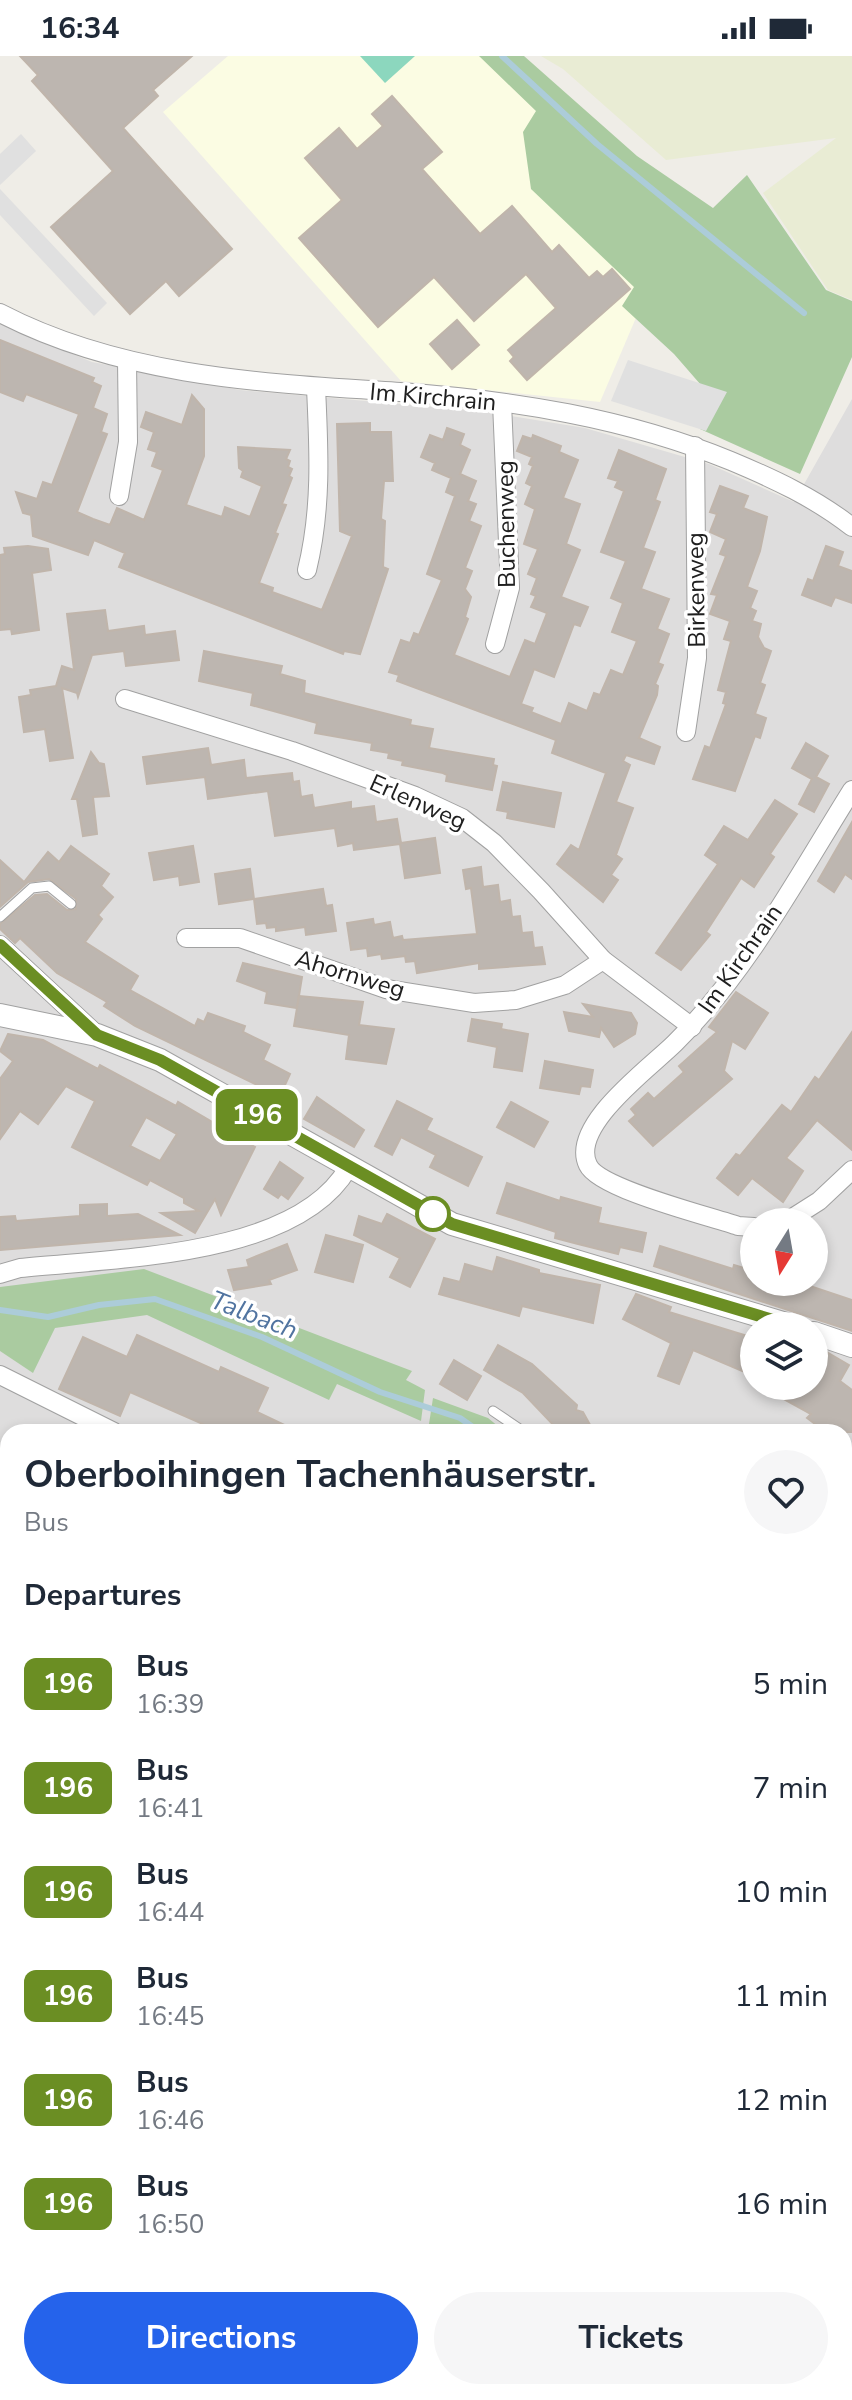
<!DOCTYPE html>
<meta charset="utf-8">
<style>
body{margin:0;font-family:"Nunito Sans",sans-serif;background:#f6f6f7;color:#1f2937;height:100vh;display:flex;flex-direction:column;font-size:30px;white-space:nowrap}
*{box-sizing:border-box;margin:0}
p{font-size:26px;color:#747a83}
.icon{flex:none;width:44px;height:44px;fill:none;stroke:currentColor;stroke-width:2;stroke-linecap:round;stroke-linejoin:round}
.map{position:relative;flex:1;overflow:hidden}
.drawer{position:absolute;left:0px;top:1368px;width:852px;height:976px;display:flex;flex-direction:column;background:#fff;border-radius:24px 24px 0 0;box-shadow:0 4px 12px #0003}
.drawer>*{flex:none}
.badge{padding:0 16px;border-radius:12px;font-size:28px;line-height:52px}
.needle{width:52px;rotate:191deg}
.tools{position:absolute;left:740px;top:1152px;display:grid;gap:16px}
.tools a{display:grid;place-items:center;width:88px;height:88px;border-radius:50%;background:#fff;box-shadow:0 4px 12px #0003;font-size:40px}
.map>.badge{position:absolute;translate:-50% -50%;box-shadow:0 0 0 4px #fff}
h2{padding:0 24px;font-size:30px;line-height:72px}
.round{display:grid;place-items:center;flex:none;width:84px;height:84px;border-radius:42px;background:#f6f6f7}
.headline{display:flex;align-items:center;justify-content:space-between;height:136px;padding:0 24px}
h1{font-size:38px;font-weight:700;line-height:60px}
.cta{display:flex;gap:16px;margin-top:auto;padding:16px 24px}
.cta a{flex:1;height:92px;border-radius:48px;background:#2563eb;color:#fff;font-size:32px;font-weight:700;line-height:92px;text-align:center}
.cta a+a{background:#f6f6f7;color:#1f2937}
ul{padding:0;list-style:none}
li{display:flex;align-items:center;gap:24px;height:104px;padding:0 24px}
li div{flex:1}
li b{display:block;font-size:30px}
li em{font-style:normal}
li .badge{min-width:88px;font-weight:700;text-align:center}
.status{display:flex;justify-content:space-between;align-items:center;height:56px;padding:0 40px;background:#fff;direction:ltr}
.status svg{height:22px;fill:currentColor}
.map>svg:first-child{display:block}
</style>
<div class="status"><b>16:34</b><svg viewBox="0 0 49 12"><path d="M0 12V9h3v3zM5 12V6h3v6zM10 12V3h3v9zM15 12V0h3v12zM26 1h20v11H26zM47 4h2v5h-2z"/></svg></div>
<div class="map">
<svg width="852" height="2344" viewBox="0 0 852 2344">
<rect width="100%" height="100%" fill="#efede7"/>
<path fill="#dedddd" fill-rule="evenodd" d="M0 268 92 306 240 334 481 355 585 372 709 408 794 446 852 343V2344H459L463 2336H844V1376H8V1735L0 1747ZM754 1166H814V1226H754ZM754 1270H814V1330H754Z"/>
<polygon fill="#fbfce3" points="228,0 480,0 544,54 647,236 600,346 401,325 163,56"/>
<g fill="#e9ecd4">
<polygon points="541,0 852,0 852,244 828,234 763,137 836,82 666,104 563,13"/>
<polygon points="8,1735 8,2007 0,2008 0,1747"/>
<polygon points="8,2024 8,2336 416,2336 414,2344 0,2344 0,2025"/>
</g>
<g fill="#aacba0">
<polygon points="479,0 524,0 637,100 713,152 747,119 826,234 852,245 852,301 800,418 700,373 714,344 674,298 622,250 634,231 531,133 523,76 536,55"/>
<polygon points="144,1213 412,1315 406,1324 425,1334 421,1365 337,1328 329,1344 147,1259 55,1272 33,1317 0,1295 0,1231"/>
<polygon points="433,1342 488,1362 505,1376 445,1376 429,1368"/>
</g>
<polygon fill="#8cd7be" points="360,0 415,0 385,27"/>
<g fill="#e0e0e0">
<polygon points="21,78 36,95 0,129 0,98"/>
<polygon points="0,133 107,247 94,260 0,159"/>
<polygon points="628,304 727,336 706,375 611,345"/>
</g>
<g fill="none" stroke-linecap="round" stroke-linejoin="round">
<g stroke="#acccd9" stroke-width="6">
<polyline points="502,0 597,88 804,257"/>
<polyline points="0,1254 48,1261 99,1249 155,1243 262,1281 380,1336 460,1362 480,1376"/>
<polyline points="844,1549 852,1552"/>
</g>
</g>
<g fill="#bdb6b0" stroke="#c0b5ab" stroke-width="2" fill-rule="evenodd">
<polygon points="20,0 192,0 153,34 158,40 123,72 232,193 179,240 166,225 130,258 51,171 113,115 32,25 38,19"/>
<polygon points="392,40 442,96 422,113 480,178 512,150 552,196 559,189 589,222 597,215 603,221 612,213 630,233 527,324 510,305 514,301 508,294 556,252 526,218 474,265 434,221 378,271 299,182 342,144 305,102 339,72 357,93 383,70 372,58"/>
<polygon points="457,264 479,289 452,313 430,288"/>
<polygon points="0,284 94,322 92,326 101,330 93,352 107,358 101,376 107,378 77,456 93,463 110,469 117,452 144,464 163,414 152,410 157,396 148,393 154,376 141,371 146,356 182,369 192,339 204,353 204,400 186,449 222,461 225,451 250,461 262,430 241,421 243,415 239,412 238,391 290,394 286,403 290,405 288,411 292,413 289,420 292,422 282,448 286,449 275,477 278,478 259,527 273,532 272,536 322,554 352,480 340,475 337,368 370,367 370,376 391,376 393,425 384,425 381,463 385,465 383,511 388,513 360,598 344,595 343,598 119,511 125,497 94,484 88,499 33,480 31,459 23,457 16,436 37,443 43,426 52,429 79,358 26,338 23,345 0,336"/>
<polygon points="447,372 464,378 460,389 470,394 460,418 476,425 468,445 476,448 469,465 481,470 465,512 472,515 465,533 471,541 465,561 468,563 454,599 510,621 525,584 535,588 547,557 531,551 536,540 531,538 537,522 528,518 538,493 524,488 535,453 525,448 532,430 526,427 533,410 529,408 532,401 517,395 523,380 532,383 533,379 561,390 559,396 578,404 563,442 580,448 566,488 580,494 561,541 588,551 580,570 574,568 554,621 534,613 521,648 533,652 531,656 561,668 569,647 587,655 594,637 600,639 611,614 623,619 637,585 612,576 623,547 611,542 626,505 601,496 624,435 615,431 618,425 608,422 619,394 666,413 655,444 660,446 643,492 655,496 641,533 669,543 657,573 669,578 658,607 663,609 655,628 658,630 657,639 639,682 660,691 654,708 626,699 623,705 630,709 616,746 633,752 616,799 622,803 611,819 618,824 603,846 557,808 571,789 579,794 606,717 552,697 556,684 397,625 399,619 389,616 401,584 410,587 414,577 419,579 442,524 427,518 455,440 446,436 451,422 432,414 435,407 421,401 430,379 443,384"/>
<polygon points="720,430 748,440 743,452 767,461 760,495 747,531 757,535 750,552 756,555 752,565 761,568 758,581 764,592 771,595 760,627 765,629 755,658 766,662 760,682 755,680 735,735 693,723 705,690 710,692 726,648 723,647 726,636 718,634 731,585 724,583 730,565 710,558 717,539 711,538 726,500 720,498 726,483 710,476 717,458 710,456"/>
<polygon points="28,490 48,493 51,514 32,517 39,574 12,578 11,573 0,574 0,499 5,498 4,492"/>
<polygon points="826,490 843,496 838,510 852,515 852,547 835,541 831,550 802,539 808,523 813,525"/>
<polygon points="105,554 108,575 144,570 145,579 175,575 179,604 126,610 124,595 92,599 78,641 77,637 62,632 73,702 50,705 45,673 24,676 19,641 31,639 30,634 56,630 62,610 74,614 67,558"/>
<polygon points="204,595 282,610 280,618 305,625 304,637 411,664 410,669 433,673 429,692 494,703 493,709 497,710 492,734 446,725 447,719 443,717 402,709 403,705 388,702 389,697 371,694 372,687 315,677 317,667 251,649 253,637 199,625"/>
<polygon points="806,687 828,700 816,721 829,728 814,756 799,748 812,723 792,712"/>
<polygon points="208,692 211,709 244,704 246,722 292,717 293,726 299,725 301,741 312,739 314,752 351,746 351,753 374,750 376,766 397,763 401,787 435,782 440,817 405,822 400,788 354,794 353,787 338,790 335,772 275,780 268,735 208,743 205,721 147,728 143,701"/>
<polygon points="91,696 99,707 104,708 109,740 93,741 97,778 83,780 77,743 72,743"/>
<polygon points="503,726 561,737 554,771 507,762 508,756 497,754"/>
<polygon points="775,744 797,758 770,798 774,801 754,831 741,822 706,876 710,879 681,914 656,897 718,808 705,799 724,770 748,784"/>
<polygon points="852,766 852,823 845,818 834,836 818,825"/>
<polygon points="71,790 109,818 101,830 113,841 98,859 102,863 85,886 138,920 130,934 195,970 198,963 204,966 208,957 245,970 243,976 270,989 263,1004 290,1018 280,1040 135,970 104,950 107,946 57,917 20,882 15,887 0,873 0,868 35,839 47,838 67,854 76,853 76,843 49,823 28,826 0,851 0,804 24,826 48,796 59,806"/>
<polygon points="193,790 199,826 180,829 179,820 154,824 149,797"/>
<polygon points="481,811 483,831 498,829 500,846 510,844 512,861 520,860 522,877 532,876 534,892 542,891 545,908 479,913 479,907 417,917 415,905 406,906 405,900 382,903 381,898 368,900 367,892 351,894 347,867 373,863 374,869 390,866 393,882 402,880 403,884 477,878 471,832 466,833 463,814"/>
<polygon points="250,813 254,843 219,848 215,818"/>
<polygon points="323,833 326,850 332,849 336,875 306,879 305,871 276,875 276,871 267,872 266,867 257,868 254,843"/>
<polygon points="243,907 302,921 297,952 265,947 267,936 237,925"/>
<polygon points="736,936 768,957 745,993 732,985 724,1015 732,1023 653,1090 629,1065 636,1059 631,1053 648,1037 654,1043 684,1016 679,1010 717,976 709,971"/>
<polygon points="299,940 363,946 359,969 394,973 386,1008 346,1003 349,979 294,970"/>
<polygon points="583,948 631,957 637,967 635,978 614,991 601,972 599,981 569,975 564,956 593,961"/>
<polygon points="472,963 502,968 501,973 528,978 522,1015 494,1011 497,991 468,985"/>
<polygon points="852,976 852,1094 817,1064 786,1102 803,1115 783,1146 752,1122 738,1139 717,1122 736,1098 740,1100 782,1049 791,1056 815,1021 819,1024"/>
<path d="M8 978 43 984 98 1013 100 1009 176 1050 178 1046 255 1091 221 1159 215 1143 195 1177 161 1157 199 1155 184 1147V1142L150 1124 147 1129 72 1091 95 1045 66 1030 38 1068 20 1055 0 1083V1023L13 1005 0 995ZM146 1061 177 1078 160 1105 130 1090Z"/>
<polygon points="545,1005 593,1014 590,1031 581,1030 579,1038 540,1032"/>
<polygon points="317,1041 364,1074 354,1091 304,1063"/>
<polygon points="397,1045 432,1063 426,1074 482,1101 468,1130 430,1111 436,1099 401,1081 392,1099 375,1090"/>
<polygon points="511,1046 548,1066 534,1091 497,1071"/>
<polygon points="280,1106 303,1122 288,1143 281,1138 278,1142 264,1133"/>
<polygon points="507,1127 560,1145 561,1141 601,1152 598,1167 646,1177 642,1196 620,1191 618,1198 578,1188 555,1182 556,1176 497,1157"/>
<polygon points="107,1148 107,1160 138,1158 180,1179 0,1194 0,1161 15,1160 16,1165 80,1160 80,1149"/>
<polygon points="387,1158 435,1183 410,1231 390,1221 400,1202 354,1179 359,1160 382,1168"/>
<polygon points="326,1179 363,1189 353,1226 315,1216"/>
<polygon points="287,1188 297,1214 269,1224 271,1228 234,1234 228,1214 249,1211 247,1204"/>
<polygon points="660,1190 733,1213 734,1209 754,1215 754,1226 798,1226 852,1244 852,1275 654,1210"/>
<polygon points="497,1201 539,1214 539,1217 600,1229 593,1267 522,1250 519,1260 439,1238 444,1222 460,1226 465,1208 493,1216"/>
<polygon points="636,1238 671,1251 669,1256 754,1282 754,1320 693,1294 679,1328 658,1320 671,1287 623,1263"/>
<polygon points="137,1279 219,1316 221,1311 268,1332 257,1356 299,1376 221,1376 130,1336 120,1360 59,1333 83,1281 127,1301"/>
<polygon points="498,1289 532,1308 577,1349 576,1354 583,1356 594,1376 560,1376 523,1337 484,1314"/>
<polygon points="825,1295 849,1309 840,1325 852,1334 852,1376 810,1376 815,1368 807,1362 811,1358 782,1342 789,1330 814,1330 814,1314"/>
<polygon points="454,1304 481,1320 467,1344 440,1328"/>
</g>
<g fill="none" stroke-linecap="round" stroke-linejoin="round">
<g stroke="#a1a1a1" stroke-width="11">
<g id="service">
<polyline points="0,861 32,832 49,830 71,848"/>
<polyline points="493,1355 524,1376"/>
</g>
</g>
<g stroke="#a1a1a1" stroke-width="20">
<g id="minor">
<path d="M0 257C123 321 265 327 400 336 513 344 626 362 731 405 774 423 815 442 852 471"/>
<polyline points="119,440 128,386 127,304"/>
<path d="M307 514C322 453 319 394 316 332"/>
<polyline points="495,588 510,532 502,347"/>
<polyline points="125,643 292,695 415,740 462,762 494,787 541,835 603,904 692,971"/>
<polyline points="686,676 697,602 695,390"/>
<polyline points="186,882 240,882 386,933 474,947 516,944 565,929 603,904"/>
<polyline points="0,889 97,979"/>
<polyline points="786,1166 819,1145 852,1114"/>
<path d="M754 1171 738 1170C709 1160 599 1133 588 1109 569 1070 650 1012 675 987 747 916 798 820 852 734"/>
<path d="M0 1218 20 1212C113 1202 296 1202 348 1112"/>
<polyline points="0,1319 114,1376"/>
<polyline points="844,1427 852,1416"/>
<polyline points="0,1439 8,1441"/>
<polyline points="844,1696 852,1701"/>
<polyline points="0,1705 8,1708"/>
<polyline points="844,2212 852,2211"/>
<polyline points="613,2344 618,2336"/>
</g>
</g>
<g stroke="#a1a1a1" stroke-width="24">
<g id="tertiary">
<polyline points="0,959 97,979 160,1004 452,1168 793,1270"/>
<polyline points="814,1277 852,1290"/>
</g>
</g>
<use href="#service" stroke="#fff" stroke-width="9"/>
<use href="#minor" stroke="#fff" stroke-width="18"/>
<use href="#tertiary" stroke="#fff" stroke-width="22"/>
</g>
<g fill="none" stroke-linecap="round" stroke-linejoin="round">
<g stroke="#fff" stroke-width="18">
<polyline id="line" points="0,889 97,979 160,1004 452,1168 793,1270"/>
</g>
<use href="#line" stroke="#6b8e23" stroke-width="12"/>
</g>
<circle fill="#fff" stroke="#6b8e23" stroke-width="4" cx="433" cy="1158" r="16"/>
<g text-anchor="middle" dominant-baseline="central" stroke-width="7" stroke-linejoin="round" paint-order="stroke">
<g font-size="24" fill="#202020" stroke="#fff">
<text transform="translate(433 341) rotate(5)">Im Kirchrain</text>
<text transform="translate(506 468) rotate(-91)">Buchenweg</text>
<text transform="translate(696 534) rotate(-91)">Birkenweg</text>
<text transform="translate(418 746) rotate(24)">Erlenweg</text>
<text transform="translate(740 903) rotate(-55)">Im Kirchrain</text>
<text transform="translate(350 918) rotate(17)">Ahornweg</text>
</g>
<g font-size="26" font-style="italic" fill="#5174a0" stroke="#fff">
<text transform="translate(254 1259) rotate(21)">Talbach</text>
</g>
</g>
</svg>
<div class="tools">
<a><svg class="needle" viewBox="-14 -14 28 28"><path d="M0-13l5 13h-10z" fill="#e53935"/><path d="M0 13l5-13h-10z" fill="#747a83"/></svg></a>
<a><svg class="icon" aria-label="layers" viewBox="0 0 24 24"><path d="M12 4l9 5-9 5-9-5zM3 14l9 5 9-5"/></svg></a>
</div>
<b class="badge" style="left:257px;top:1059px;background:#6b8e23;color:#fff">196</b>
<section class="drawer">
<div class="headline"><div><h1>Oberboihingen Tachenhäuserstr.</h1><p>Bus</p></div><a class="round"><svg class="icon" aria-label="heart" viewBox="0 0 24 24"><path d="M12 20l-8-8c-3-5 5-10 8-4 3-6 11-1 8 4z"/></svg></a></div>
<h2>Departures</h2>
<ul>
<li><span class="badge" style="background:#6b8e23;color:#fff">196</span><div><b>Bus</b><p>16:39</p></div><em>5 min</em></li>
<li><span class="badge" style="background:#6b8e23;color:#fff">196</span><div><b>Bus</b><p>16:41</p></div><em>7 min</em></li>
<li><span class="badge" style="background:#6b8e23;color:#fff">196</span><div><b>Bus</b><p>16:44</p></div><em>10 min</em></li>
<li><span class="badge" style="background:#6b8e23;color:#fff">196</span><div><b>Bus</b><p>16:45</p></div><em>11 min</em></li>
<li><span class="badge" style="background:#6b8e23;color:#fff">196</span><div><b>Bus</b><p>16:46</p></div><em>12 min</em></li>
<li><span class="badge" style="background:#6b8e23;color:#fff">196</span><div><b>Bus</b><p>16:50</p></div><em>16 min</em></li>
</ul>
<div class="cta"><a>Directions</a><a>Tickets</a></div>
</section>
</div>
